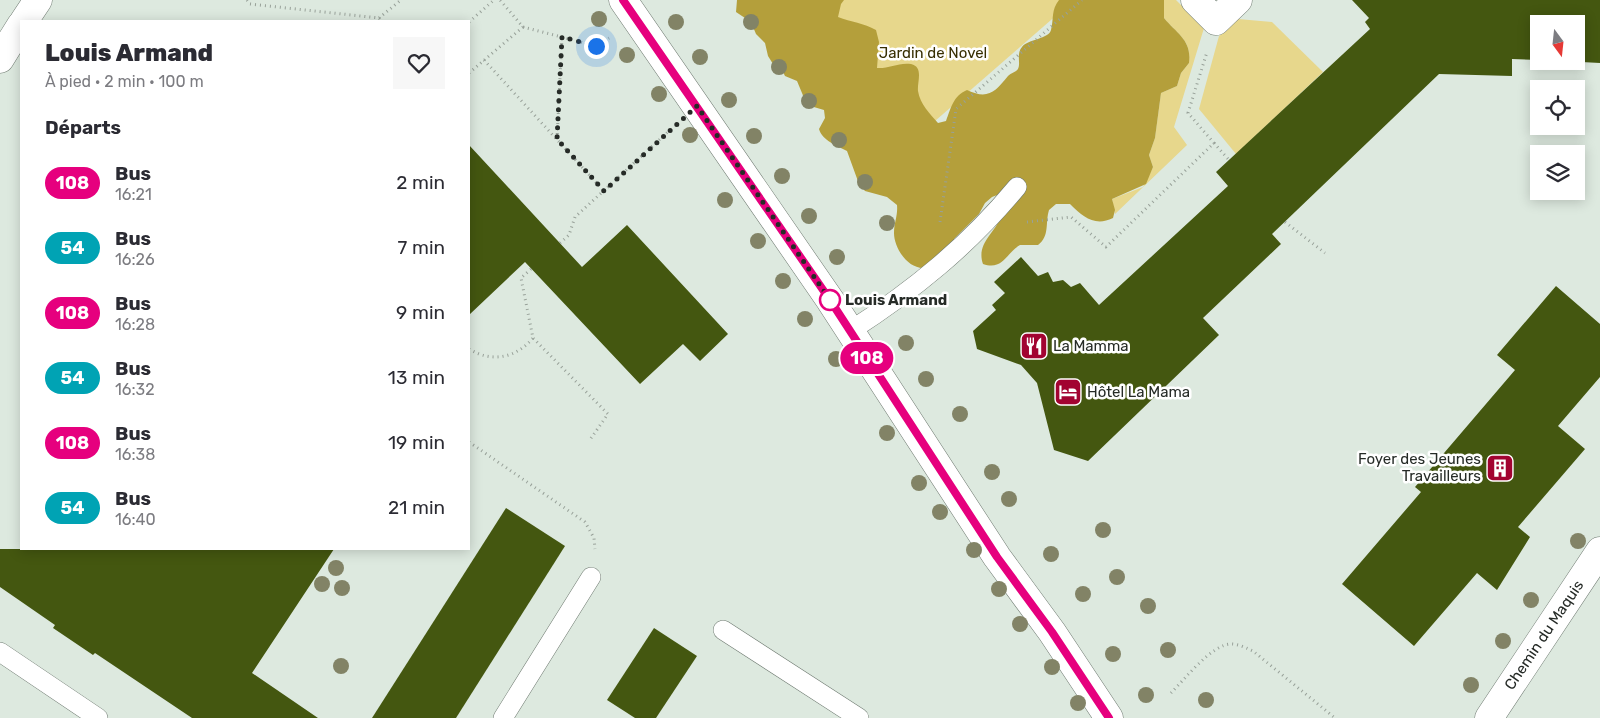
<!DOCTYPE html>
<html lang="fr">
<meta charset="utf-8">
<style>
body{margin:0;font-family:Rubik,sans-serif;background:#f7f7f7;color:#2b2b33;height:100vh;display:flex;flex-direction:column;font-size:19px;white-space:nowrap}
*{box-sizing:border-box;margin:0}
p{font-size:16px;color:#7c7c81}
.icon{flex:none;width:28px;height:28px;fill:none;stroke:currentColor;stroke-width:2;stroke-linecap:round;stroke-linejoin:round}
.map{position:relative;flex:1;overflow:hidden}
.drawer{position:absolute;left:20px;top:20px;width:450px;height:530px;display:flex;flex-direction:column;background:#fff;border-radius:0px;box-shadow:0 2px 12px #0003}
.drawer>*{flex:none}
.badge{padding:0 10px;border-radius:16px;font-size:18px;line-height:32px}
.needle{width:32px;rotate:165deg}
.tools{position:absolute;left:1530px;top:15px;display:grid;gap:10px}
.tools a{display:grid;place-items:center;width:55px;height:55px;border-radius:0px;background:#fff;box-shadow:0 2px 12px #0003;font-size:25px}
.you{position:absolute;width:25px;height:25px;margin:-12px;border:4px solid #fff;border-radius:50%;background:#1a73e8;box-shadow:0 0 0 8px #1a73e833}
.map>.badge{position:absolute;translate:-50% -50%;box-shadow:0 0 0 2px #fff}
h2{padding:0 25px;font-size:19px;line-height:45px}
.round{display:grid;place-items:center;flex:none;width:52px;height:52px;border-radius:0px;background:#f7f7f7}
.headline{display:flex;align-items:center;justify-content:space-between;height:85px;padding:0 25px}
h1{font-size:24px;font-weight:800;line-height:38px}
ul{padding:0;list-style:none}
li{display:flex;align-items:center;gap:15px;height:65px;padding:0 25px}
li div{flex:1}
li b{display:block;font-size:19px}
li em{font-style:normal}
li .badge{min-width:55px;font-weight:700;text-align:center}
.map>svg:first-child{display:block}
</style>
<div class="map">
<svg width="1600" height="718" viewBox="0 0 1600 718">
<rect width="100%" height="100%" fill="#dde9df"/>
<g fill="#e7d78c">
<polygon points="814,0 1074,0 927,128"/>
<path d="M1164 0H1176L1204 28 1174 127 1187 145 1115 214 1112 199 1143 187 1153 167 1149 155 1155 138 1161 93 1177 86 1181 73 1189 63C1192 40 1177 34 1164 18Z"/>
<polygon points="1238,19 1272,22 1323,72 1236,154 1199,109 1219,36"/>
</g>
<path fill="#b49f3b" d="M737 0H844L841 4 838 17C851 22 864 23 876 30L879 42 877 68C888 69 899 62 911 64 924 67 917 82 918 91 920 104 930 114 938 123L946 121C951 108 953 96 967 90 988 100 995 92 1008 76 1011 73 1016 72 1018 69 1021 63 1016 54 1022 47 1028 39 1049 39 1051 30 1054 18 1051 10 1059 0H1164V18C1177 34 1192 40 1189 63L1181 73 1177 86 1161 93 1155 138 1149 155 1153 167 1146 184 1112 199 1115 210 1113 218C1095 227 1083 217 1070 204H1056L1049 210C1045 223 1050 236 1038 245H1020C1006 253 1003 271 983 264 976 244 994 234 1001 217 1005 209 1007 199 1010 190L992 197 985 203 979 214 954 239 955 247C948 253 938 264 929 267 910 273 894 249 894 233 894 223 898 215 897 205L887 197 865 191 859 184 847 151C837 146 822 140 819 129L825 118 824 110 807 105 797 81 785 76 781 68 773 64 768 56 765 43 756 34 751 22 736 12Z"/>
<g fill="#445710">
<polygon points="1352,0 1600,0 1600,63 1563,61 1576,61 1576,24 1539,24 1539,60 1512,59 1512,76 1439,74 1272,234 1281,244 1203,318 1219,335 1088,461 1054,450 1037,383 1021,365 977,349 973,331 996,310 992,305 1005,293 994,282 1021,257 1038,276 1048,272 1053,282 1063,280 1071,287 1080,283 1099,305 1228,186 1216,172 1370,29 1365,22 1369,18"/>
<polygon points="469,145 582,267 627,225 728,334 700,361 683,344 640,384 525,262 469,315"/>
<polygon points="1556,286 1600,324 1600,377 1558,426 1585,449 1518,527 1530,537 1497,590 1477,573 1414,646 1342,584 1421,492 1415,487 1515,370 1497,355"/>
<polygon points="506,508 565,546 456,718 372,718"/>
<polygon points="0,549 334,549 252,673 318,718 192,718 95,653 93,655 53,628 55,625 0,587"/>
<polygon points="654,628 697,656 656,718 635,718 607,700"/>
</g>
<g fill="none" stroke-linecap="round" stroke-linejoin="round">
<g stroke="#6f7a71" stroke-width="20">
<g id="service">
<path d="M850 331C914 290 968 246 1017 187"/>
<polyline points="723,630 859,718"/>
<polyline points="0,652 98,718"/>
<polyline points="503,718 591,577"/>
</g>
</g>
<g stroke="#6f7a71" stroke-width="29">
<polyline id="pedestrian" points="1195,0 1216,21 1238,0"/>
</g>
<g stroke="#6f7a71" stroke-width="29">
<g id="minor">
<polyline points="623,0 830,300 997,557 1052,632 1109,718"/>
<polyline points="24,21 38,0"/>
<polyline points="0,59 21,25"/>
</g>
</g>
<g stroke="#6f7a71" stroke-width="29">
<polyline id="tertiary" points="1489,718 1600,551"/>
</g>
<g stroke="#98a199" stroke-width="3" stroke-dasharray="1 4" stroke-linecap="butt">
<polyline points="247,0 250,4 379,18 382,21"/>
<polyline points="379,18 401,0"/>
<polyline points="469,22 494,0"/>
<polyline points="523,27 596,46 609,38"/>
<polyline points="484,60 604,191"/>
<polyline points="469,73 523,27 500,0"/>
<polyline points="557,139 562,37"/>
<polyline points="1214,143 1229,160"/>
<polyline points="940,222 956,109 1082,0"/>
<polyline points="1027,222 1071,217 1106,247 1214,143 1188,113 1207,52"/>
<polyline points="1285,222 1325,253"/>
<polyline points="560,243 569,235 575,217 670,130"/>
<polyline points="531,269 521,278 533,338 608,414 589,441"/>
<path d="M469 349C492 363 516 358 533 338"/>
<polyline points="469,442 585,522 594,538 595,549"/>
<path d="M1171 693C1184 680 1212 644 1231 644 1239 644 1246 648 1253 651L1335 718"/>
</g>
<use href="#service" stroke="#fff" stroke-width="19"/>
<use href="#pedestrian" stroke="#fff" stroke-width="28"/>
<use href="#minor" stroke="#fff" stroke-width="28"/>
<use href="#tertiary" stroke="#fff" stroke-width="28"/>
</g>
<g fill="#828366">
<circle cx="599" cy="19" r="8"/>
<circle cx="676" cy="22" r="8"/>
<circle cx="751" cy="22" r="8"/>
<circle cx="627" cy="55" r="8"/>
<circle cx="700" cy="57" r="8"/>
<circle cx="779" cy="67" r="8"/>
<circle cx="659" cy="94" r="8"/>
<circle cx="729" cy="100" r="8"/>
<circle cx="809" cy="101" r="8"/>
<circle cx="690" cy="135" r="8"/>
<circle cx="754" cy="136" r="8"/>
<circle cx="839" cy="140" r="8"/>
<circle cx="782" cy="176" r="8"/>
<circle cx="865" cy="182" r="8"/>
<circle cx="725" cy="200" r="8"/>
<circle cx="809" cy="216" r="8"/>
<circle cx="887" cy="223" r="8"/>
<circle cx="758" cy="241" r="8"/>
<circle cx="837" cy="257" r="8"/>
<circle cx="783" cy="281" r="8"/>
<circle cx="805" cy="319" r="8"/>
<circle cx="906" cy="343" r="8"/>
<circle cx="836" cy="359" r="8"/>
<circle cx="926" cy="379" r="8"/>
<circle cx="960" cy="414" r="8"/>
<circle cx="887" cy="433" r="8"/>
<circle cx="992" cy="472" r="8"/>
<circle cx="919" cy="483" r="8"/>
<circle cx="1009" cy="499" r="8"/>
<circle cx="940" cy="512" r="8"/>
<circle cx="1103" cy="530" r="8"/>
<circle cx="1578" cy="541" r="8"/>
<circle cx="974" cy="550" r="8"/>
<circle cx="1051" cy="554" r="8"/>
<circle cx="336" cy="568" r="8"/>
<circle cx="1117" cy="577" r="8"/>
<circle cx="322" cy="584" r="8"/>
<circle cx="342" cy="588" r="8"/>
<circle cx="999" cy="589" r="8"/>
<circle cx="1083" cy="594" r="8"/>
<circle cx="1531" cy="600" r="8"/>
<circle cx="1148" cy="606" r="8"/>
<circle cx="1020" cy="624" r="8"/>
<circle cx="1503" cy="641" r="8"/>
<circle cx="1168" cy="650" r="8"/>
<circle cx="1113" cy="654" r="8"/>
<circle cx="341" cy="666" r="8"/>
<circle cx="1052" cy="667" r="8"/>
<circle cx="1471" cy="685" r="8"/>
<circle cx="1146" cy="695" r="8"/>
<circle cx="1206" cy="700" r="8"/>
<circle cx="1078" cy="703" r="8"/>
</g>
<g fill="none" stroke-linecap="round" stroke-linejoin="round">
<g stroke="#fff" stroke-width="11">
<polyline id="line" points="623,0 830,300 997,557 1052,632 1109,718"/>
</g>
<use href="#line" stroke="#e6007e" stroke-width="8"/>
<polyline stroke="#262b27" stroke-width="5" stroke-dasharray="0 9" points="596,46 562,37 557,139 604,191 697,106 830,300"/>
</g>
<defs>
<g id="restaurant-square" transform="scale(1.4375)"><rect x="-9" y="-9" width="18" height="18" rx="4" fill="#a20331" stroke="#fff"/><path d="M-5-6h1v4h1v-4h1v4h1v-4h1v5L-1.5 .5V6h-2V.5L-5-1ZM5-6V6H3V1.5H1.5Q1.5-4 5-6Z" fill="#fff"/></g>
<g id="hotel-square" transform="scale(1.4375)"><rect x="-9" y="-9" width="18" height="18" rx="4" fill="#a20331" stroke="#fff"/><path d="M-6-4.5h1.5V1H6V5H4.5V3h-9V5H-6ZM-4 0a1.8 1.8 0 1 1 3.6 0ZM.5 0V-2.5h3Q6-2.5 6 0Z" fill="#fff"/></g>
<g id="building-square" transform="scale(1.4375)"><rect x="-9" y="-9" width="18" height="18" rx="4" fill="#a20331" stroke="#fff"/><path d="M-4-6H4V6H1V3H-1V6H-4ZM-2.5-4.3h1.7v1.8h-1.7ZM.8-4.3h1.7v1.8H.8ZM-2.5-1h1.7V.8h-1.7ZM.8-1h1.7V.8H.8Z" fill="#fff"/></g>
</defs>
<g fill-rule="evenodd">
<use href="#restaurant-square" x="1034" y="346"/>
<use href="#hotel-square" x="1068" y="392"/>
<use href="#building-square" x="1500" y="468"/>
</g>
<circle fill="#fff" stroke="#e6007e" stroke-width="2.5" cx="830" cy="300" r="10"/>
<g text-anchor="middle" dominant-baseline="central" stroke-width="5" stroke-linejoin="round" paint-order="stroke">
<g font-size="15" fill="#382f03" stroke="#fff">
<text x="933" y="53">Jardin de Novel</text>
</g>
<g font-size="15" font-weight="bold" fill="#262b27" stroke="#fff" text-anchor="start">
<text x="845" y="300">Louis Armand</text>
</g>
<g font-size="15" fill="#262b27" stroke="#fff" text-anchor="start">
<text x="1053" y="346">La Mamma</text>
<text x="1087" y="392">Hôtel La Mama</text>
<text x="1481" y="459" text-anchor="end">Foyer des Jeunes<tspan x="1481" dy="17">Travailleurs</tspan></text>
</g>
<g font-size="15" fill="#262b27" stroke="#fff">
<text transform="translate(1544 635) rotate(-56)">Chemin du Maquis</text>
</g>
</g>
</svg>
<div class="tools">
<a><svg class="needle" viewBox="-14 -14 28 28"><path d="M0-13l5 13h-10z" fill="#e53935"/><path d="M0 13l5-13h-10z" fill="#7c7c81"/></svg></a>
<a><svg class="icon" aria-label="locate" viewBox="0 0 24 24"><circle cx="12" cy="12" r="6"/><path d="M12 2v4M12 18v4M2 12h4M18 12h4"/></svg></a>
<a><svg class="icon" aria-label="layers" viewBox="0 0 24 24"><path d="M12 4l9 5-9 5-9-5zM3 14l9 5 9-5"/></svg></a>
</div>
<div class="you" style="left:596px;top:46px"></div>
<b class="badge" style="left:867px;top:358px;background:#e6007e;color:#fff">108</b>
<section class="drawer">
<div class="headline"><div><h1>Louis Armand</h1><p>À pied · 2 min · 100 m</p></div><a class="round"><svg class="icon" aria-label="heart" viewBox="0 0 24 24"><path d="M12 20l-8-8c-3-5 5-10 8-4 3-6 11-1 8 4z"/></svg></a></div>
<h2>Départs</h2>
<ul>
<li><span class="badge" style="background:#e6007e;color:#fff">108</span><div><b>Bus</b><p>16:21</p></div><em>2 min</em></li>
<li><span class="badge" style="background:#00a3b4;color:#fff">54</span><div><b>Bus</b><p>16:26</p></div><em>7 min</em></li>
<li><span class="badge" style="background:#e6007e;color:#fff">108</span><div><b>Bus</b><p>16:28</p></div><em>9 min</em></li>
<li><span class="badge" style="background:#00a3b4;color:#fff">54</span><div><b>Bus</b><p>16:32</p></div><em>13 min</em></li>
<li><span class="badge" style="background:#e6007e;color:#fff">108</span><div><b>Bus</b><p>16:38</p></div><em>19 min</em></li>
<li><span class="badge" style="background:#00a3b4;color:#fff">54</span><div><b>Bus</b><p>16:40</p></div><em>21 min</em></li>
</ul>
</section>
</div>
